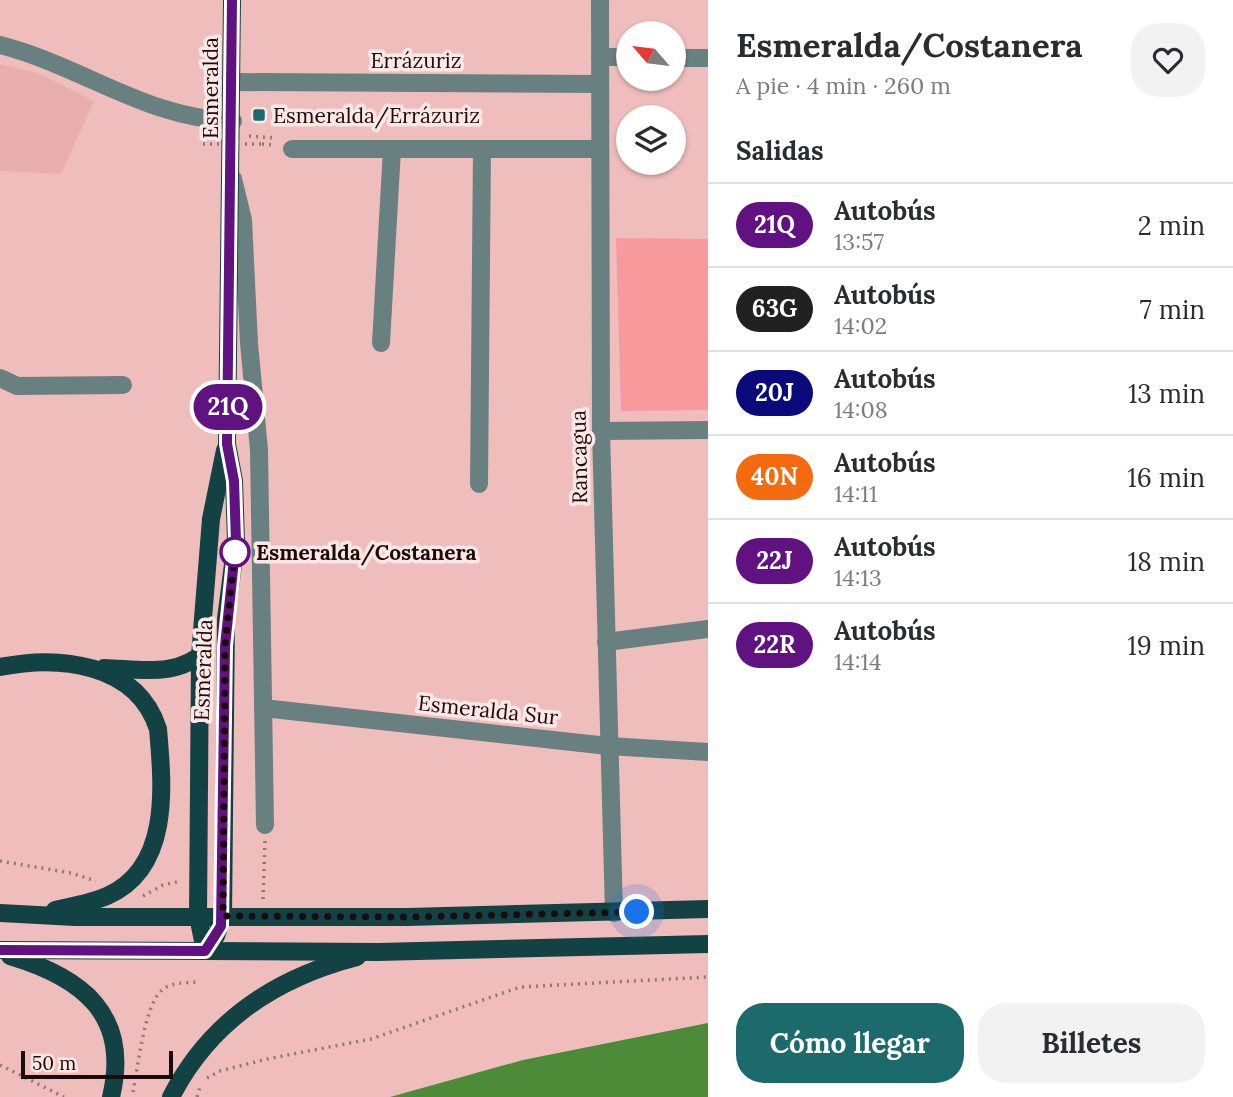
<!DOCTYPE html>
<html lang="es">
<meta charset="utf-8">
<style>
body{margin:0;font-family:Lora,serif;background:#f2f2f3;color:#2b2b33;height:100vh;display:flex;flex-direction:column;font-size:26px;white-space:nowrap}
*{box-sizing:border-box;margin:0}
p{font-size:23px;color:#7c7c81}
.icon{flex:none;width:38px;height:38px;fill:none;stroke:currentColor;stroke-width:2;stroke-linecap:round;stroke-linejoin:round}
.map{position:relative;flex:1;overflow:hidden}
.sheet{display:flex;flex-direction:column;background:#fff;width:525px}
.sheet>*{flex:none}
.badge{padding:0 14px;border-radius:23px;font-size:24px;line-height:46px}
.needle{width:46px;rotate:298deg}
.buttons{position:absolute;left:616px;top:21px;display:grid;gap:14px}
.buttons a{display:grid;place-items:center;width:70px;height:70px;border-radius:50%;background:#fff;box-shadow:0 2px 5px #0004;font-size:35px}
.scale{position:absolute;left:21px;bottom:18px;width:152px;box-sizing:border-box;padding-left:7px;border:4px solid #1c0b0b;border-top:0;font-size:19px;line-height:24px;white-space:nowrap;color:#1c0b0b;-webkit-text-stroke:5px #fce7e6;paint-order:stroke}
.you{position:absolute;width:35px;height:35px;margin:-18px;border:5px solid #fff;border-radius:50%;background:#1a73e8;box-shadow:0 0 0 10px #1a73e833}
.map>.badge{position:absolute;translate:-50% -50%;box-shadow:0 0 0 4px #fff}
h2{padding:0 28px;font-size:26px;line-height:63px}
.round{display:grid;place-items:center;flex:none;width:74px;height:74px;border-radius:28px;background:#f2f2f3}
.head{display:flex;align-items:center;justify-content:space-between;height:119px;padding:0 28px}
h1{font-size:33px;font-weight:800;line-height:52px}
.action{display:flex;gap:14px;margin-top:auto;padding:14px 28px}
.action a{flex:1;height:80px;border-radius:28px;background:#1d6a6d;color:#fff;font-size:28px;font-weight:800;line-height:80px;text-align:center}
.action a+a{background:#f2f2f3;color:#2b2b33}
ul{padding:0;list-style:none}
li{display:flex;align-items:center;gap:21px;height:84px;padding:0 28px;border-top:2px solid #e1e1e2}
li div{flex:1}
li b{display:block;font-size:26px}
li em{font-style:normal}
li .badge{min-width:77px;font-weight:700;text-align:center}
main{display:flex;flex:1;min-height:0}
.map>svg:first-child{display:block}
</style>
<main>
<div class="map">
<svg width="708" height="1097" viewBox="0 0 708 1097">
<rect width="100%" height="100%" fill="#f0bdbd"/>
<polygon fill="#e9afaf" points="0,64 38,73 94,101 61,174 0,171"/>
<polygon fill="#f89a9c" points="616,238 708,239 708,410 621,411"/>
<polygon fill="#4d8b39" points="708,1023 708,1097 390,1097 523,1060"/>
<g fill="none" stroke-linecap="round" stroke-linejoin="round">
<g stroke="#997474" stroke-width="3.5" stroke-dasharray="2 5" stroke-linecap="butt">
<polyline points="249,136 277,138"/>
<polyline points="262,144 274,145"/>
<polyline points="0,861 71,873 96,881"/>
<polyline points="143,896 163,885 181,881"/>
<polyline points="263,899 265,841"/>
<polyline points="0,1065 64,1097"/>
<polyline points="207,1078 220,1071 267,1059 371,1039 520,987 708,977"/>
<path d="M133 1092C138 1068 144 1007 161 991 170 982 186 983 198 982"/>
<polyline points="197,1097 200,1087"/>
</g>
<g stroke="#698081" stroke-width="18">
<polyline points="600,0 601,431 614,913"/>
<path d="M0 45C82 66 147 119 233 121"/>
<polyline points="600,57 628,57"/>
<polyline points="674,58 708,58"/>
<polyline points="232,82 600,84"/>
<polyline points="292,149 600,149"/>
<polyline points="233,179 243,220 249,343 259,450 265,825"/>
<polyline points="381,343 392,149"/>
<polyline points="0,378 17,386 123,385"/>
<polyline points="601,431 708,430"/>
<polyline points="479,484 482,149"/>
<polyline points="606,642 708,629"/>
<polyline points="263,708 608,746 708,752"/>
</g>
<g stroke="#134244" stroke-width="18">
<path d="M0 667C59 655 137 663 158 729 163 787 171 868 107 896 91 903 73 906 55 910"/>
<path d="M104 668C140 669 178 678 206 650"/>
<polyline points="0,913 75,917 408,917 708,909"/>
<polyline points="0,950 378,952 708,944"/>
<polyline points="205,951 216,936 223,916 226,619 236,541 234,481 227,444 232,0"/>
<polyline points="205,951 198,916 200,656 211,519 225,450"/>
<path d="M10 956C81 977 131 1014 111 1097"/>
<path d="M171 1097C210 1021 275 978 357 957"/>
</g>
<polyline stroke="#997474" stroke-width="3.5" stroke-dasharray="2 5" stroke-linecap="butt" points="203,144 262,144"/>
</g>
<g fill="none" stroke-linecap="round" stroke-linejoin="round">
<g stroke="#fff" stroke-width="16">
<polyline id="line" points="0,950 205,951 221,926 225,646 236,541 234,481 227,444 232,0"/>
</g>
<use href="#line" stroke="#5f1280" stroke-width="10"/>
<polyline stroke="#1c0b0b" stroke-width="7" stroke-dasharray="0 12.6" points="235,552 236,541 225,646 223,916 408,917 637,912"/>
</g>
<rect fill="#1d6a6d" stroke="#fce7e6" stroke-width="2.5" x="252" y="108" width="14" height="14" rx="3.5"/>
<circle fill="#fff" stroke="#5f1280" stroke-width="3.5" cx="235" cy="552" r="14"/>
<g text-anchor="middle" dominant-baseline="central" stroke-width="7" stroke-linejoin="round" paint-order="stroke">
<g font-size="21" fill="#1c0b0b" stroke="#fce7e6">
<text x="416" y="60">Errázuriz</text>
<text transform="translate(210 88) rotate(-90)">Esmeralda</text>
<text transform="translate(579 457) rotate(-91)">Rancagua</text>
<text transform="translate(203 670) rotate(-88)">Esmeralda</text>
<text transform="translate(488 710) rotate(6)">Esmeralda Sur</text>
</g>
<g font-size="21" fill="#1c0b0b" stroke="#fce7e6" text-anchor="start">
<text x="273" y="115">Esmeralda/Errázuriz</text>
</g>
<g font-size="21" font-weight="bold" fill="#1c0b0b" stroke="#fce7e6" text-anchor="start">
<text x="256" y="552">Esmeralda/Costanera</text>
</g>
</g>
</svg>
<div class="buttons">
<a><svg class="needle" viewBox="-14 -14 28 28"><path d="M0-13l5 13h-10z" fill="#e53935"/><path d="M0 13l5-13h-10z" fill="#7c7c81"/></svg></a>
<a><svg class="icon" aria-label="layers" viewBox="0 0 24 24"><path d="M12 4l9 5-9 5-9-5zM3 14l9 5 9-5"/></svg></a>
</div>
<div class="scale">50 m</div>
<div class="you" style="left:637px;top:912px"></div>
<b class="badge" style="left:228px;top:407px;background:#5f1280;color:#fff">21Q</b>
</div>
<section class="sheet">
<div class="head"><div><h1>Esmeralda/Costanera</h1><p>A pie · 4 min · 260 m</p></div><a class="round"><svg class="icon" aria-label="heart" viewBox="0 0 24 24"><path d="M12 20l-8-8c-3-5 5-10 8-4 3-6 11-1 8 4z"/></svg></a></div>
<h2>Salidas</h2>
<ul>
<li><span class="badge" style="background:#5f1280;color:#fff">21Q</span><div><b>Autobús</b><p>13:57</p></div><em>2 min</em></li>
<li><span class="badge" style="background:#212121;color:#fff">63G</span><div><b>Autobús</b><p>14:02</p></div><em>7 min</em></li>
<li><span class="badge" style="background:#0a0a7a;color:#fff">20J</span><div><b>Autobús</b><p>14:08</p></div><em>13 min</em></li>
<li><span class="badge" style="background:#f56a0f;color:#fff">40N</span><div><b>Autobús</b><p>14:11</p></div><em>16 min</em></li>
<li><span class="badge" style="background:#5f1280;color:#fff">22J</span><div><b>Autobús</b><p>14:13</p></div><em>18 min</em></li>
<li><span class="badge" style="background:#5f1280;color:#fff">22R</span><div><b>Autobús</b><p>14:14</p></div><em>19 min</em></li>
</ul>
<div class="action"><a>Cómo llegar</a><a>Billetes</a></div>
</section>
</main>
